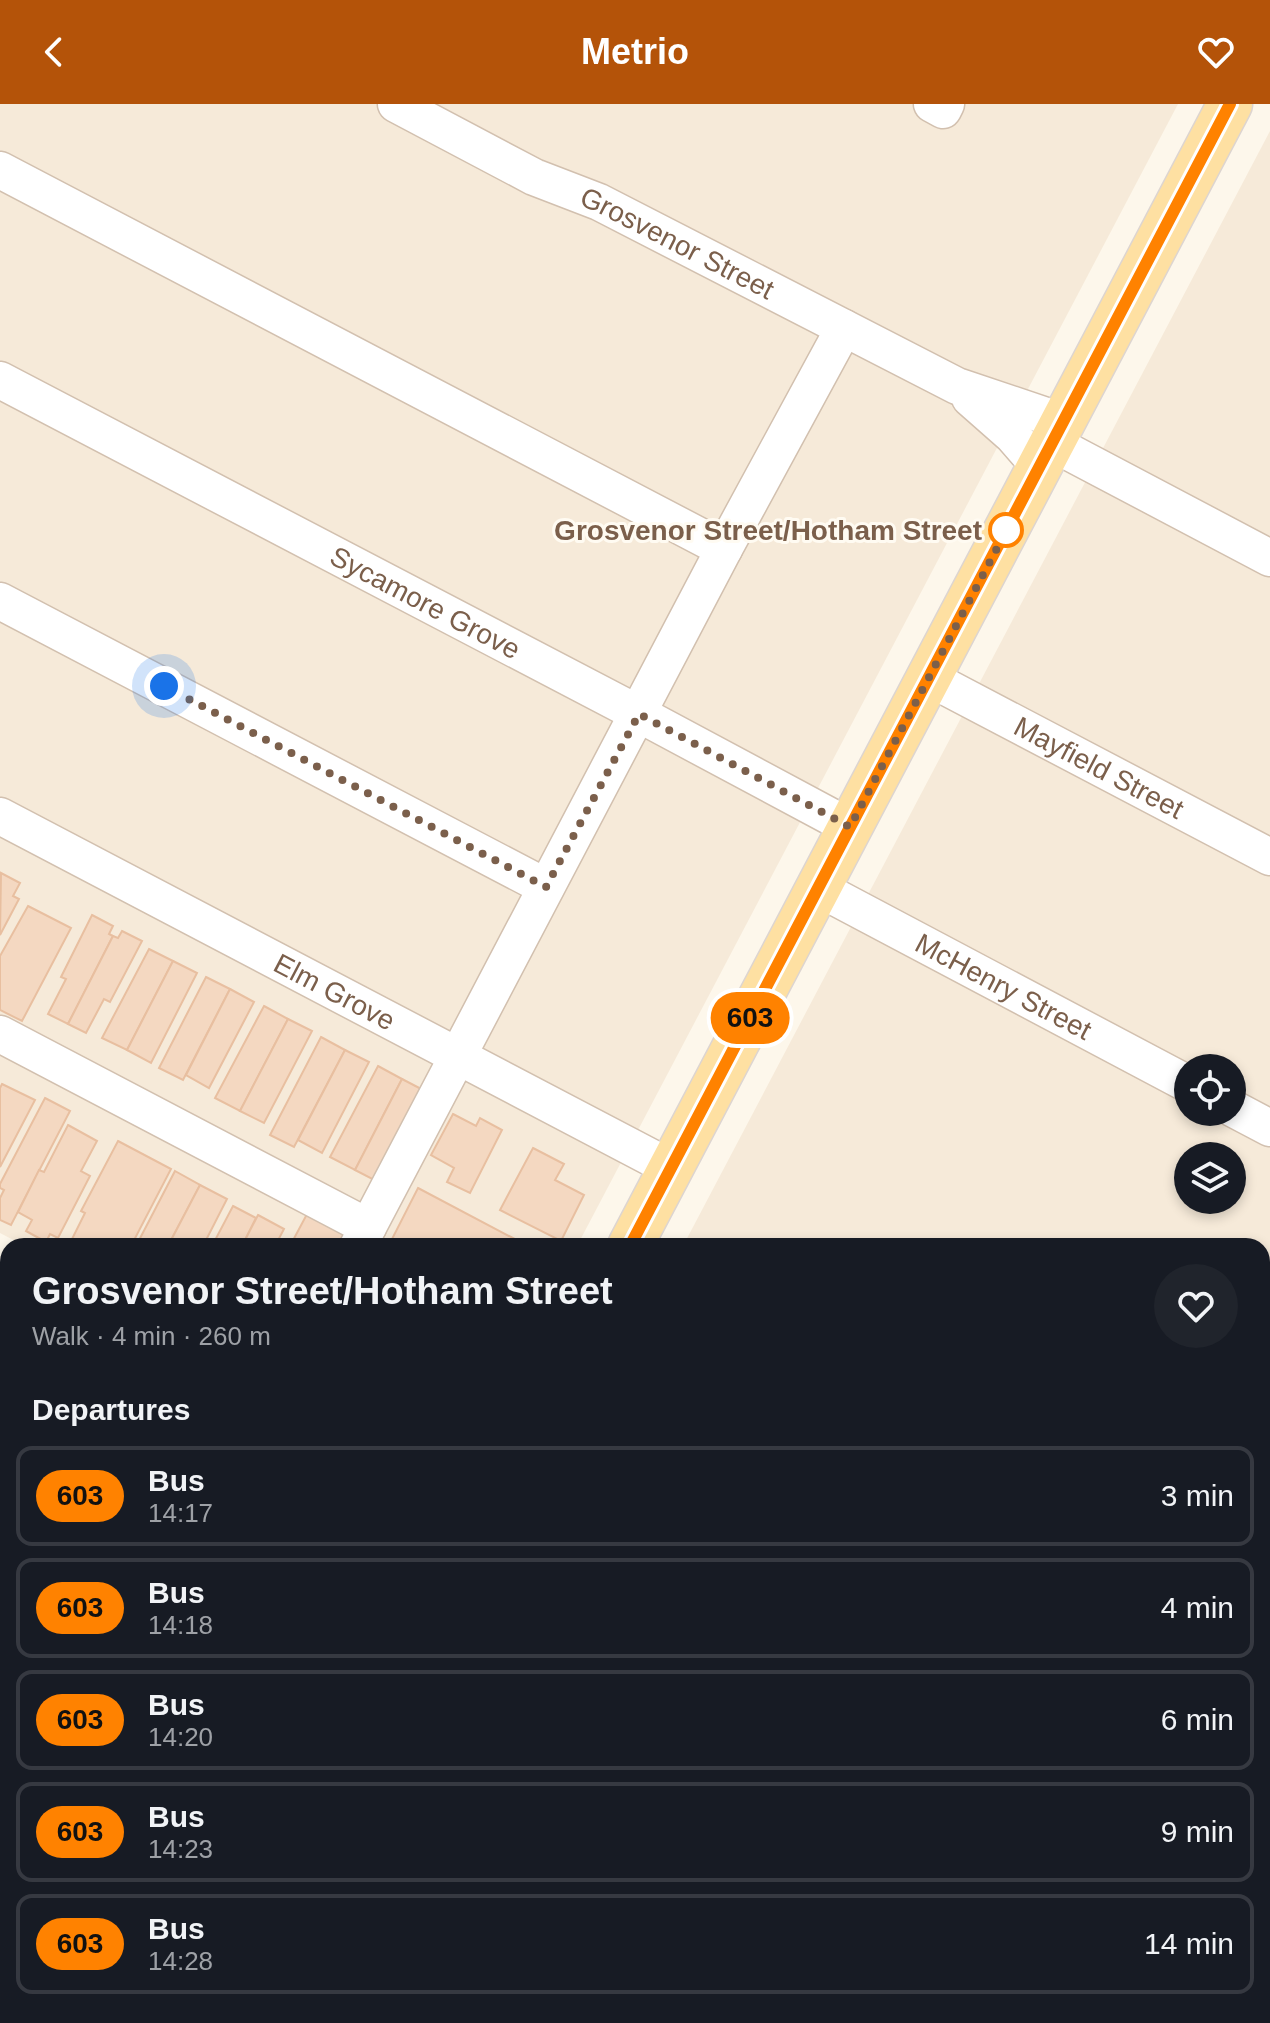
<!DOCTYPE html>
<meta charset="utf-8">
<style>
body{margin:0;font-family:Arial,sans-serif;background:#20242c;color:#f1f3f6;height:100vh;display:flex;flex-direction:column;font-size:30px;white-space:nowrap}
*{box-sizing:border-box;margin:0}
p{font-size:26px;color:#9ea1a6}
.icon{flex:none;width:44px;height:44px;fill:none;stroke:currentColor;stroke-width:2;stroke-linecap:round;stroke-linejoin:round}
.map{position:relative;flex:1;overflow:hidden}
.side{position:absolute;left:0px;top:1134px;width:1270px;height:786px;display:flex;flex-direction:column;background:#171b24;border-radius:24px 24px 0 0;box-shadow:0 4px 12px #0003}
.side>*{flex:none}
.badge{padding:0 16px;border-radius:26px;font-size:28px;line-height:52px}
.fabs{position:absolute;left:1174px;top:950px;display:grid;gap:16px}
.fabs a{display:grid;place-items:center;width:72px;height:72px;border-radius:50%;background:#171b24;box-shadow:0 4px 12px #0003;font-size:40px}
.you{position:absolute;width:40px;height:40px;margin:-20px;border:6px solid #fff;border-radius:50%;background:#1a73e8;box-shadow:0 0 0 12px #1a73e833}
.map>.badge{position:absolute;translate:-50% -50%;box-shadow:0 0 0 4px #fff}
h2{padding:0 32px;font-size:30px;line-height:72px}
.round{display:grid;place-items:center;flex:none;width:84px;height:84px;border-radius:42px;background:#20242c}
.overview{display:flex;align-items:center;justify-content:space-between;height:136px;padding:0 32px}
h1{font-size:38px;font-weight:700;line-height:60px}
ul{padding:0;list-style:none}
li{display:flex;align-items:center;gap:24px;height:100px;margin:0 16px 12px;padding:0 16px;border:4px solid #363941;border-radius:16px}
li div{flex:1}
li b{display:block;font-size:30px}
li em{font-style:normal}
li .badge{min-width:88px;font-weight:700;text-align:center}
header{display:flex;justify-content:space-between;align-items:center;height:104px;padding:0 32px;background:#b45309;color:#fff;font-size:36px;font-weight:700}
.map>svg:first-child{display:block}
</style>
<header><svg class="icon" aria-label="back" viewBox="0 0 24 24"><path d="M15 5l-7 7 7 7"/></svg>Metrio<svg class="icon" aria-label="heart" viewBox="0 0 24 24"><path d="M12 20l-8-8c-3-5 5-10 8-4 3-6 11-1 8 4z"/></svg></header>
<div class="map">
<svg width="1270" height="1919" viewBox="0 0 1270 1919">
<rect width="100%" height="100%" fill="#fdf7eb"/>
<g fill="#f6ead9" fill-rule="evenodd">
<polygon points="0,0 1178,0 577,1142 25,1142 0,1129"/>
<path d="M1270 27V1919H540L544 1912H1262V1142H683ZM1188 964H1232V1008H1188ZM1188 1052H1232V1096H1188Z"/>
</g>
<polygon fill="#feeade" points="0,1462 8,1467 8,1912 177,1912 173,1919 0,1919"/>
<g fill="#f4d8c1" stroke="#e8bfa0" stroke-width="2">
<polygon points="1,769 20,779 13,792 19,795 0,831"/>
<polygon points="28,802 71,824 22,917 0,906 0,852"/>
<polygon points="92,811 113,822 109,830 113,832 68,920 48,910 66,875 61,873"/>
<polygon points="122,827 142,837 110,898 104,895 86,929 68,920 113,832 118,834"/>
<polygon points="149,845 173,857 127,946 102,934"/>
<polygon points="173,857 197,869 151,959 127,946"/>
<polygon points="206,873 230,885 183,976 159,964"/>
<polygon points="230,885 254,898 209,984 186,971"/>
<polygon points="264,902 288,915 240,1007 215,994"/>
<polygon points="288,915 312,927 264,1019 240,1007"/>
<polygon points="321,933 345,946 294,1043 270,1031"/>
<polygon points="345,946 369,958 322,1049 298,1036"/>
<polygon points="378,962 402,975 355,1066 330,1053"/>
<polygon points="402,975 427,988 380,1079 355,1066"/>
<polygon points="2,980 35,996 0,1063 0,984"/>
<polygon points="45,994 70,1007 11,1121 0,1116 0,1094 4,1086 0,1084 0,1080"/>
<polygon points="453,1010 476,1022 480,1014 502,1026 470,1089 447,1078 454,1064 431,1051"/>
<polygon points="68,1021 97,1037 81,1067 90,1072 58,1134 50,1130 46,1138 26,1127 32,1116 18,1108 39,1066 44,1068"/>
<polygon points="118,1037 171,1065 131,1142 85,1142 72,1135 85,1109 81,1107"/>
<polygon points="533,1044 564,1060 555,1076 584,1091 561,1137 500,1106"/>
<polygon points="175,1067 200,1081 168,1142 136,1142"/>
<polygon points="200,1081 227,1095 203,1142 168,1142"/>
<polygon points="418,1084 528,1142 405,1142 392,1135"/>
<polygon points="233,1102 256,1114 242,1142 212,1142"/>
<polygon points="307,1110 351,1133 346,1142 290,1142"/>
<polygon points="258,1111 284,1125 275,1142 242,1142"/>
<polygon points="8,1290 8,1390 0,1406 0,1305"/>
<polygon points="8,1493 8,1539 0,1554 0,1508"/>
<polygon points="2,1550 8,1553 8,1589 0,1604"/>
<polygon points="8,1589 8,1635 0,1650 0,1604"/>
<polygon points="8,1635 8,1674 0,1670 0,1650"/>
<polygon points="0,1773 8,1777 8,1797 0,1812"/>
<polygon points="8,1797 8,1859 0,1874 0,1812"/>
<polygon points="8,1871 8,1898 0,1894 0,1887"/>
<polygon points="60,1912 114,1912 111,1919 57,1919"/>
<polygon points="114,1912 145,1912 141,1919 111,1919"/>
<polygon points="145,1912 169,1912 167,1915 174,1918 141,1919"/>
<polygon points="456,1912 540,1912 536,1919 469,1919"/>
</g>
<g fill="none" stroke-linecap="round" stroke-linejoin="round">
<g stroke="#d2c0af" stroke-width="39">
<g id="minor">
<path id="s1" d="M396 0 534 73 599 98 957 282 1064 318"/>
<polyline points="932,0 943,6 946,0"/>
<polyline points="0,66 724,445"/>
<path id="s2" d="M0 276 639 610 850 723"/>
<polyline points="970,294 1012,331 1040,363"/>
<polyline points="1052,339 1270,454"/>
<polyline points="0,497 546,783"/>
<path id="s3" d="M929 574 1270 753"/>
<path id="s4" d="M0 712 671 1064"/>
<path id="s5" d="M818 784 1188 980"/>
<polyline points="0,930 368,1123"/>
<polyline points="1232,1004 1270,1024"/>
<polyline points="358,1142 724,445 844,224"/>
<polyline points="0,1180 8,1184"/>
<polyline points="0,1453 8,1457"/>
<polyline points="1262,1824 1270,1808"/>
<polyline points="744,1919 747,1912"/>
<polyline points="1212,1919 1216,1912"/>
</g>
</g>
<g stroke="#ddd5d0" stroke-width="47">
<g id="major">
<polyline points="630,1142 1230,0"/>
<polyline points="0,1723 8,1727"/>
<polyline points="363,1912 376,1919"/>
<polyline points="224,1919 228,1912"/>
</g>
</g>
<use href="#minor" stroke="#fff" stroke-width="36"/>
<use href="#major" stroke="#fee0a2" stroke-width="44"/>
</g>
<g fill="none" stroke-linecap="round" stroke-linejoin="round">
<g stroke="#fff" stroke-width="18">
<polyline id="line" points="630,1142 1230,0"/>
</g>
<use href="#line" stroke="#ff8200" stroke-width="12"/>
<polyline stroke="#7b5f4b" stroke-width="8" stroke-dasharray="0 14.4" points="164,582 546,783 639,610 850,723 1013,414 1006,426"/>
</g>
<circle fill="#fff" stroke="#ff8200" stroke-width="4" cx="1006" cy="426" r="16"/>
<g text-anchor="middle" dominant-baseline="central" stroke-width="6" stroke-linejoin="round" paint-order="stroke">
<g font-size="28" fill="#7b5f4b" stroke="#fffbf2">
<text stroke="none"><textPath href="#s1" startOffset="314">Grosvenor Street</textPath></text>
<text stroke="none"><textPath href="#s2" startOffset="480">Sycamore Grove</textPath></text>
<text stroke="none"><textPath href="#s3" startOffset="192">Mayfield Street</textPath></text>
<text stroke="none"><textPath href="#s5" startOffset="210">McHenry Street</textPath></text>
<text stroke="none"><textPath href="#s4" startOffset="378">Elm Grove</textPath></text>
</g>
<g font-size="28" font-weight="bold" fill="#7b5f4b" stroke="#fffbf2" text-anchor="end">
<text x="982" y="426">Grosvenor Street/Hotham Street</text>
</g>
</g>
</svg>
<div class="fabs">
<a><svg class="icon" aria-label="locate" viewBox="0 0 24 24"><circle cx="12" cy="12" r="6"/><path d="M12 2v4M12 18v4M2 12h4M18 12h4"/></svg></a>
<a><svg class="icon" aria-label="layers" viewBox="0 0 24 24"><path d="M12 4l9 5-9 5-9-5zM3 14l9 5 9-5"/></svg></a>
</div>
<div class="you" style="left:164px;top:582px"></div>
<b class="badge" style="left:750px;top:914px;background:#ff8200;color:#111">603</b>
<section class="side">
<div class="overview"><div><h1>Grosvenor Street/Hotham Street</h1><p>Walk · 4 min · 260 m</p></div><a class="round"><svg class="icon" aria-label="heart" viewBox="0 0 24 24"><path d="M12 20l-8-8c-3-5 5-10 8-4 3-6 11-1 8 4z"/></svg></a></div>
<h2>Departures</h2>
<ul>
<li><span class="badge" style="background:#ff8200;color:#111">603</span><div><b>Bus</b><p>14:17</p></div><em>3 min</em></li>
<li><span class="badge" style="background:#ff8200;color:#111">603</span><div><b>Bus</b><p>14:18</p></div><em>4 min</em></li>
<li><span class="badge" style="background:#ff8200;color:#111">603</span><div><b>Bus</b><p>14:20</p></div><em>6 min</em></li>
<li><span class="badge" style="background:#ff8200;color:#111">603</span><div><b>Bus</b><p>14:23</p></div><em>9 min</em></li>
<li><span class="badge" style="background:#ff8200;color:#111">603</span><div><b>Bus</b><p>14:28</p></div><em>14 min</em></li>
</ul>
</section>
</div>
